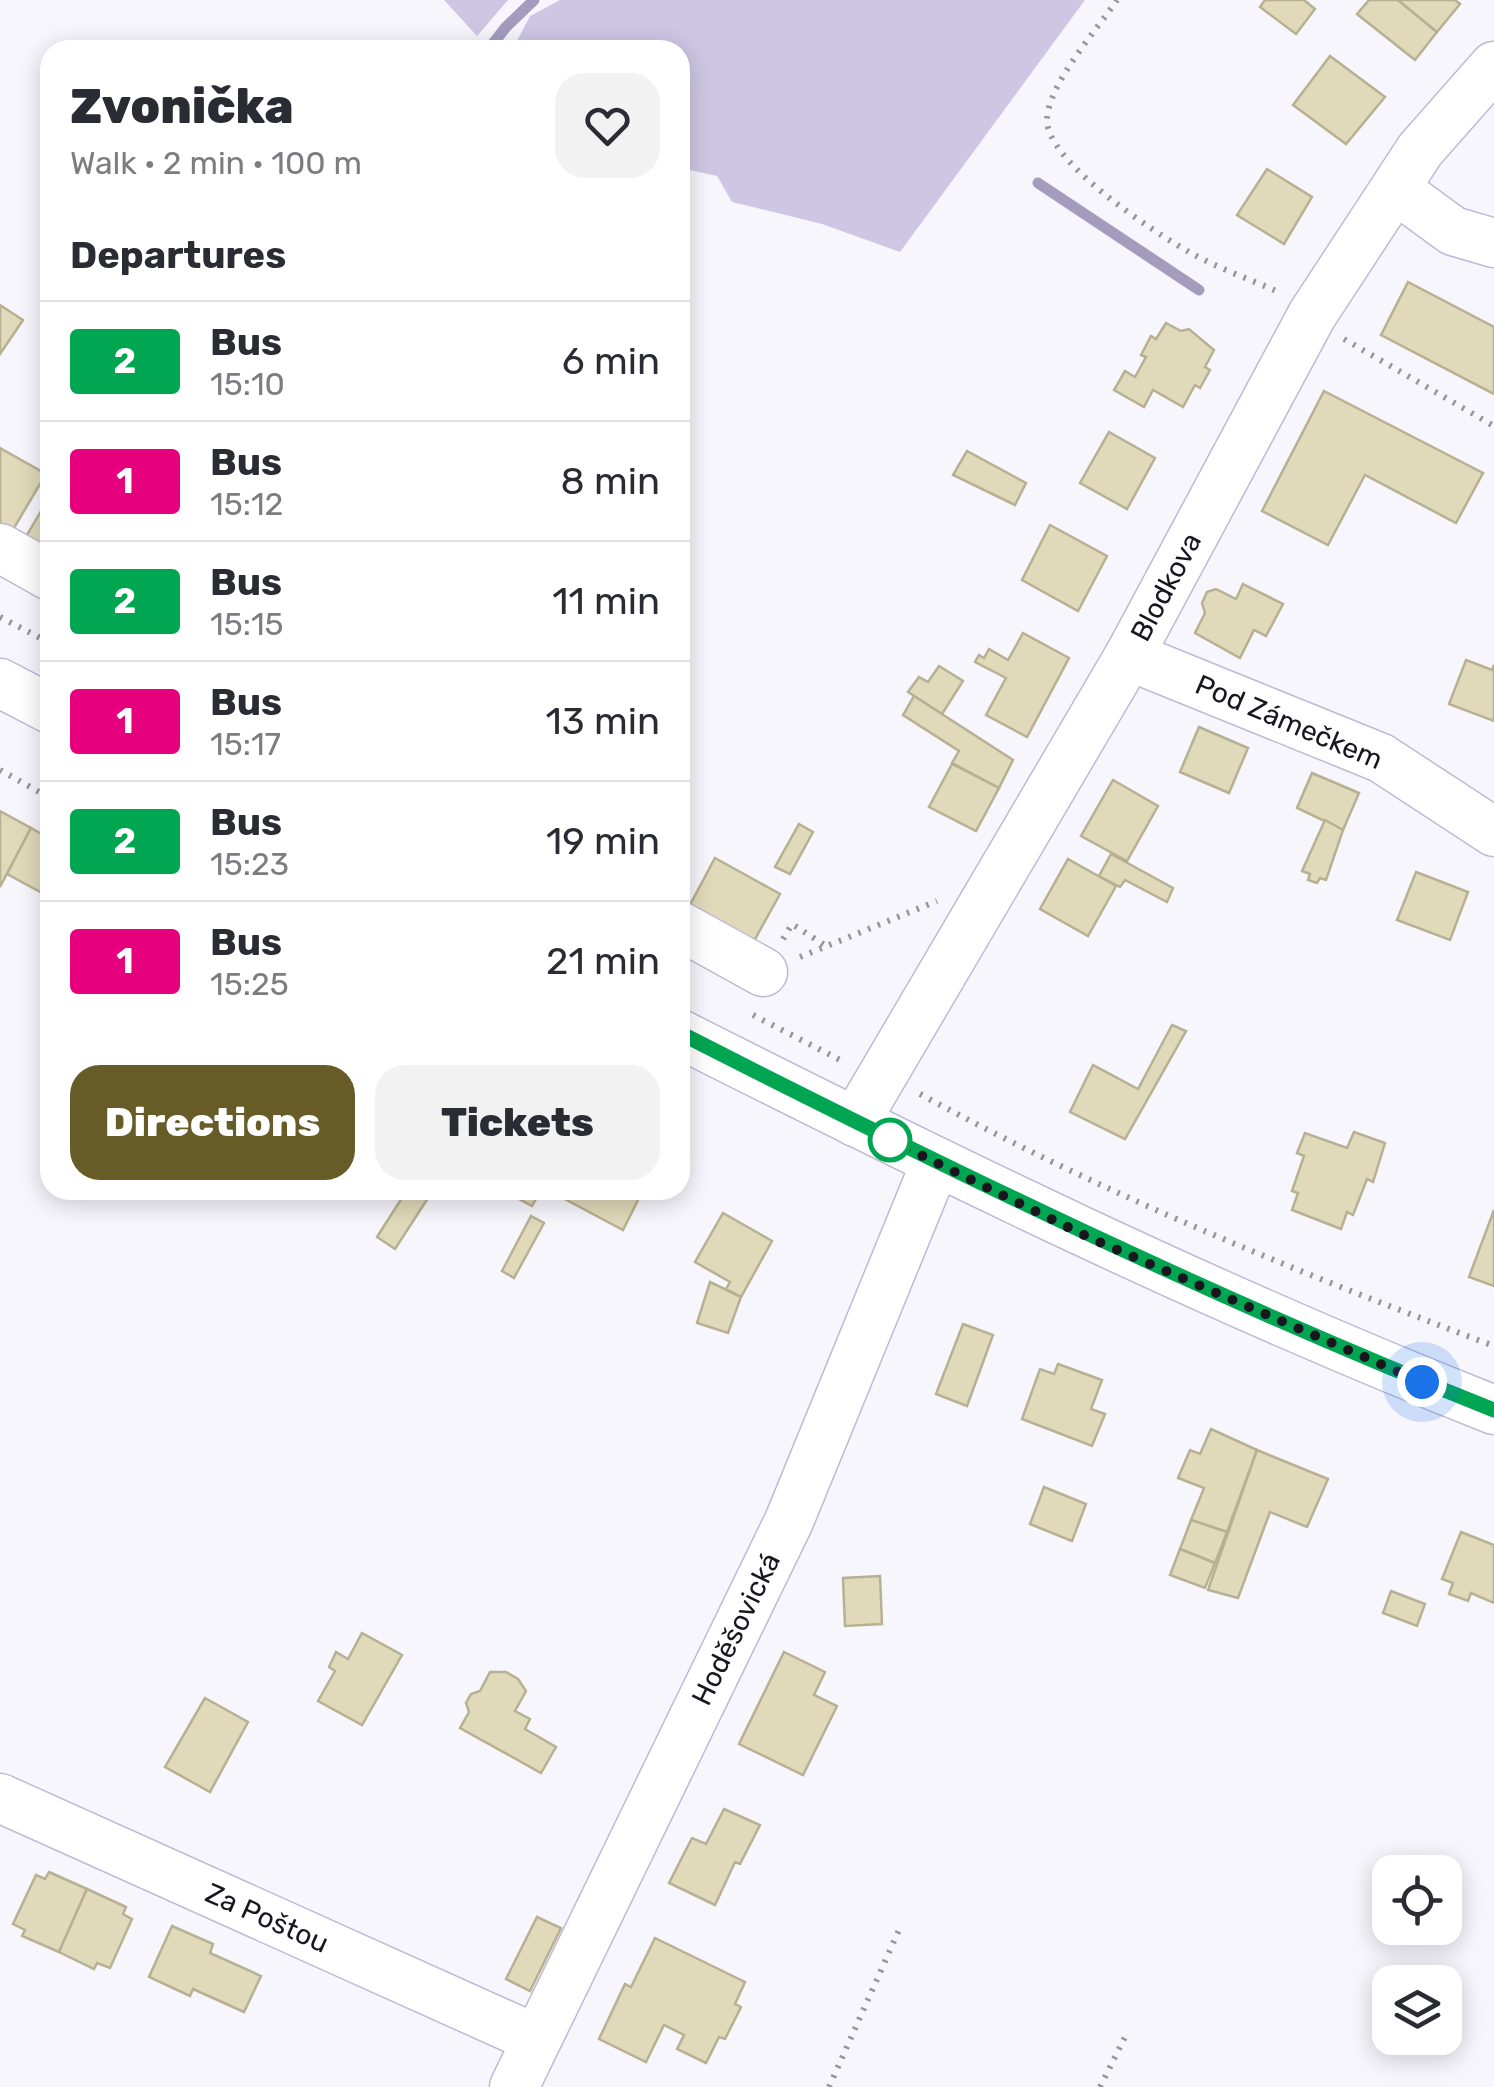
<!DOCTYPE html>
<meta charset="utf-8">
<style>
body{margin:0;font-family:Rubik,sans-serif;background:#f2f2f3;color:#2b2b33;height:100vh;display:flex;flex-direction:column;font-size:38px;white-space:nowrap}
*{box-sizing:border-box;margin:0}
p{font-size:32px;color:#7c7c81}
.icon{flex:none;width:55px;height:55px;fill:none;stroke:currentColor;stroke-width:2;stroke-linecap:round;stroke-linejoin:round}
.map{position:relative;flex:1;overflow:hidden}
.side{position:absolute;left:40px;top:40px;width:650px;height:1160px;display:flex;flex-direction:column;background:#fff;border-radius:30px;box-shadow:0 5px 25px #0003}
.side>*{flex:none}
.badge{padding:0 20px;border-radius:8px;font-size:35px;line-height:65px}
.tools{position:absolute;left:1372px;top:1855px;display:grid;gap:20px}
.tools a{display:grid;place-items:center;width:90px;height:90px;border-radius:20px;background:#fff;box-shadow:0 5px 25px #0003;font-size:50px}
.you{position:absolute;width:50px;height:50px;margin:-25px;border:8px solid #fff;border-radius:50%;background:#1a73e8;box-shadow:0 0 0 15px #1a73e833}
.map>.badge{position:absolute;translate:-50% -50%;box-shadow:0 0 0 5px #fff}
h2{padding:0 30px;font-size:38px;line-height:90px}
.round{display:grid;place-items:center;flex:none;width:105px;height:105px;border-radius:30px;background:#f2f2f3}
.overview{display:flex;align-items:center;justify-content:space-between;height:170px;padding:0 30px}
h1{font-size:48px;font-weight:800;line-height:75px}
.cta{display:flex;gap:20px;margin-top:auto;padding:20px 30px}
.cta a{flex:1;height:115px;border-radius:30px;background:#675b28;color:#fff;font-size:40px;font-weight:800;line-height:115px;text-align:center}
.cta a+a{background:#f2f2f3;color:#2b2b33}
ul{padding:0;list-style:none}
li{display:flex;align-items:center;gap:30px;height:120px;padding:0 30px;border-top:2px solid #e1e1e2}
li div{flex:1}
li b{display:block;font-size:38px}
li em{font-style:normal}
li .badge{min-width:110px;font-weight:700;text-align:center}
.map>svg:first-child{display:block}
</style>
<div class="map">
<svg width="1494" height="2087" viewBox="0 0 1494 2087">
<rect width="100%" height="100%" fill="#f8f6fd"/>
<g fill="#cec7e4">
<polygon points="444,0 508,0 477,36"/>
<polygon points="560,0 1085,0 900,252 822,224 732,202 717,176 680,168 680,50 512,50 530,16"/>
</g>
<g fill="none" stroke-linecap="round" stroke-linejoin="round">
<g stroke="#a49cbd" stroke-width="11">
<polyline points="488,50 506,27 534,0"/>
<polyline points="1038,183 1199,290"/>
</g>
</g>
<g fill="#e0d9ba" stroke="#b7b092" stroke-width="2.5">
<polygon points="1265,0 1304,0 1315,9 1296,34 1260,7"/>
<polygon points="1369,0 1398,0 1437,32 1415,60 1357,14"/>
<polygon points="1398,0 1455,0 1460,4 1437,32"/>
<polygon points="1330,56 1385,97 1346,144 1293,105"/>
<polygon points="1267,169 1312,197 1284,244 1237,215"/>
<polygon points="1408,282 1494,327 1494,394 1381,335"/>
<polygon points="0,305 23,320 0,354"/>
<polygon points="1166,323 1181,331 1189,329 1214,350 1205,367 1210,370 1200,388 1195,385 1183,407 1153,390 1144,407 1114,390 1125,371 1135,377 1146,357 1141,355 1151,336 1156,339"/>
<polygon points="1324,391 1483,473 1456,523 1365,475 1328,545 1262,511"/>
<polygon points="1109,432 1155,458 1127,509 1080,483"/>
<polygon points="0,448 46,474 8,538 0,534"/>
<polygon points="967,451 1026,483 1015,505 953,475"/>
<polygon points="50,496 50,561 21,545"/>
<polygon points="1050,525 1107,556 1078,611 1022,580"/>
<polygon points="1243,584 1283,604 1266,636 1254,630 1240,658 1195,633 1205,613 1202,603 1207,592 1216,589 1236,599"/>
<polygon points="1023,633 1069,658 1027,737 986,715 1006,678 975,662 979,655 984,658 989,649 1008,660"/>
<polygon points="1466,660 1492,670 1494,665 1494,721 1449,704"/>
<polygon points="939,666 963,681 942,714 908,692 919,677 928,682"/>
<polygon points="914,696 1013,760 999,788 952,763 959,751 903,715"/>
<polygon points="1199,727 1248,748 1229,793 1180,772"/>
<polygon points="952,764 999,788 976,831 929,807"/>
<polygon points="1312,773 1359,793 1343,830 1297,808"/>
<polygon points="1113,780 1158,806 1127,861 1081,836"/>
<polygon points="0,811 31,828 0,887"/>
<polygon points="1325,820 1343,830 1326,880 1320,878 1317,883 1308,880 1310,874 1302,871"/>
<polygon points="799,824 813,832 790,874 775,867"/>
<polygon points="31,828 50,839 50,905 44,901 42,893 7,874"/>
<polygon points="1111,854 1173,888 1167,902 1125,880 1120,887 1099,876"/>
<polygon points="715,858 780,894 749,950 684,916"/>
<polygon points="1068,859 1116,886 1088,936 1040,909"/>
<polygon points="1416,872 1468,892 1450,940 1397,920"/>
<polygon points="1172,1025 1186,1031 1125,1139 1070,1112 1093,1065 1138,1089"/>
<polygon points="1354,1132 1385,1143 1373,1182 1367,1179 1353,1215 1347,1212 1341,1229 1292,1210 1298,1193 1292,1191 1304,1156 1297,1153 1305,1133 1347,1148"/>
<polygon points="407,1190 428,1198 395,1249 377,1237"/>
<polygon points="502,1190 541,1190 532,1206"/>
<polygon points="564,1190 643,1190 623,1230 561,1197"/>
<polygon points="1494,1210 1494,1286 1469,1277"/>
<polygon points="723,1213 772,1241 741,1297 726,1289 730,1282 695,1262"/>
<polygon points="531,1216 544,1223 514,1278 502,1271"/>
<polygon points="710,1282 741,1297 728,1333 697,1323"/>
<polygon points="963,1324 993,1335 967,1406 936,1394"/>
<polygon points="1058,1364 1102,1380 1091,1409 1105,1414 1092,1446 1022,1419 1040,1369 1054,1374"/>
<polygon points="1211,1429 1257,1450 1227,1532 1191,1520 1204,1488 1178,1478 1190,1450 1200,1454"/>
<polygon points="1257,1450 1328,1479 1307,1527 1270,1512 1238,1598 1208,1590"/>
<polygon points="1044,1487 1086,1504 1072,1541 1030,1524"/>
<polygon points="1191,1520 1227,1532 1215,1563 1180,1549"/>
<polygon points="1461,1532 1494,1545 1494,1603 1471,1593 1468,1601 1449,1594 1453,1583 1442,1579"/>
<polygon points="1180,1549 1215,1563 1205,1588 1170,1575"/>
<polygon points="880,1576 882,1624 845,1626 843,1578"/>
<polygon points="1391,1591 1425,1604 1417,1626 1383,1613"/>
<polygon points="362,1633 402,1655 362,1725 318,1701 335,1671 329,1667 336,1652 348,1659"/>
<polygon points="784,1652 825,1672 814,1695 837,1706 803,1775 739,1744"/>
<polygon points="490,1672 506,1672 518,1679 526,1691 515,1711 530,1719 525,1729 556,1747 541,1773 460,1728 469,1712 466,1703 471,1694 480,1691"/>
<polygon points="205,1698 248,1722 210,1792 165,1767"/>
<polygon points="724,1809 760,1825 740,1864 735,1862 715,1905 669,1883 692,1838 706,1844"/>
<polygon points="49,1872 87,1889 59,1952 22,1936 25,1930 13,1924 36,1875 45,1879"/>
<polygon points="87,1889 126,1907 123,1914 132,1919 110,1968 97,1963 94,1969 59,1952"/>
<polygon points="537,1917 561,1928 530,1991 506,1979"/>
<polygon points="172,1926 213,1944 210,1953 261,1976 244,2012 193,1989 190,1996 149,1977"/>
<polygon points="655,1938 745,1982 735,2004 741,2007 725,2039 719,2037 706,2063 677,2049 684,2035 664,2025 646,2062 599,2039 625,1984 631,1987"/>
</g>
<g fill="none" stroke-linecap="round" stroke-linejoin="round">
<g stroke="#c0b9d6" stroke-width="51">
<g id="minor">
<polyline points="1397,190 1453,231 1494,243"/>
<polyline points="0,548 50,576"/>
<polyline points="1129,656 1381,758 1494,832"/>
<polyline points="0,683 50,709"/>
<polyline points="680,926 763,972"/>
<path d="M680 1034C947 1169 1215 1300 1494 1410"/>
<polyline points="855,1122 1129,656 1312,315 1420,150 1494,66"/>
<polyline points="0,1798 534,2038"/>
<polyline points="514,2087 789,1521 936,1162"/>
</g>
</g>
<g stroke="#97949d" stroke-width="6" stroke-dasharray="2.5 8" stroke-linecap="butt">
<path d="M1117 0C1096 31 1049 83 1047 119 1045 161 1154 232 1189 252 1218 268 1251 280 1281 293"/>
<polyline points="1344,339 1494,426"/>
<polyline points="0,617 50,643"/>
<polyline points="0,770 50,798"/>
<polyline points="783,939 792,924 826,946"/>
<polyline points="800,957 937,901"/>
<polyline points="753,1015 844,1062"/>
<path d="M920 1094C1109 1197 1293 1270 1494 1346"/>
<polyline points="829,2087 899,1930"/>
<polyline points="1100,2087 1127,2033"/>
</g>
<use href="#minor" stroke="#fff" stroke-width="48"/>
</g>
<g fill="none" stroke-linecap="round" stroke-linejoin="round">
<g stroke="#fff" stroke-width="22">
<path id="line" d="M680 1033C947 1169 1215 1299 1494 1410"/>
</g>
<use href="#line" stroke="#00a651" stroke-width="15"/>
<polyline stroke="#191620" stroke-width="10" stroke-dasharray="0 18" points="890,1140 1090,1238 1422,1382"/>
</g>
<circle fill="#fff" stroke="#00a651" stroke-width="5" cx="890" cy="1140" r="20"/>
<g text-anchor="middle" dominant-baseline="central" stroke-width="9" stroke-linejoin="round" paint-order="stroke">
<g font-size="28" fill="#191620" stroke="#fff">
<text transform="translate(1166 587) rotate(-62)">Blodkova</text>
<text transform="translate(1289 722) rotate(23)">Pod Zámečkem</text>
<text transform="translate(736 1629) rotate(-64)">Hoděšovická</text>
<text transform="translate(267 1918) rotate(24)">Za Poštou</text>
</g>
</g>
</svg>
<div class="tools">
<a><svg class="icon" aria-label="locate" viewBox="0 0 24 24"><circle cx="12" cy="12" r="6"/><path d="M12 2v4M12 18v4M2 12h4M18 12h4"/></svg></a>
<a><svg class="icon" aria-label="layers" viewBox="0 0 24 24"><path d="M12 4l9 5-9 5-9-5zM3 14l9 5 9-5"/></svg></a>
</div>
<div class="you" style="left:1422px;top:1382px"></div>
<section class="side">
<div class="overview"><div><h1>Zvonička</h1><p>Walk · 2 min · 100 m</p></div><a class="round"><svg class="icon" aria-label="heart" viewBox="0 0 24 24"><path d="M12 20l-8-8c-3-5 5-10 8-4 3-6 11-1 8 4z"/></svg></a></div>
<h2>Departures</h2>
<ul>
<li><span class="badge" style="background:#00a651;color:#fff">2</span><div><b>Bus</b><p>15:10</p></div><em>6 min</em></li>
<li><span class="badge" style="background:#e6007e;color:#fff">1</span><div><b>Bus</b><p>15:12</p></div><em>8 min</em></li>
<li><span class="badge" style="background:#00a651;color:#fff">2</span><div><b>Bus</b><p>15:15</p></div><em>11 min</em></li>
<li><span class="badge" style="background:#e6007e;color:#fff">1</span><div><b>Bus</b><p>15:17</p></div><em>13 min</em></li>
<li><span class="badge" style="background:#00a651;color:#fff">2</span><div><b>Bus</b><p>15:23</p></div><em>19 min</em></li>
<li><span class="badge" style="background:#e6007e;color:#fff">1</span><div><b>Bus</b><p>15:25</p></div><em>21 min</em></li>
</ul>
<div class="cta"><a>Directions</a><a>Tickets</a></div>
</section>
</div>
